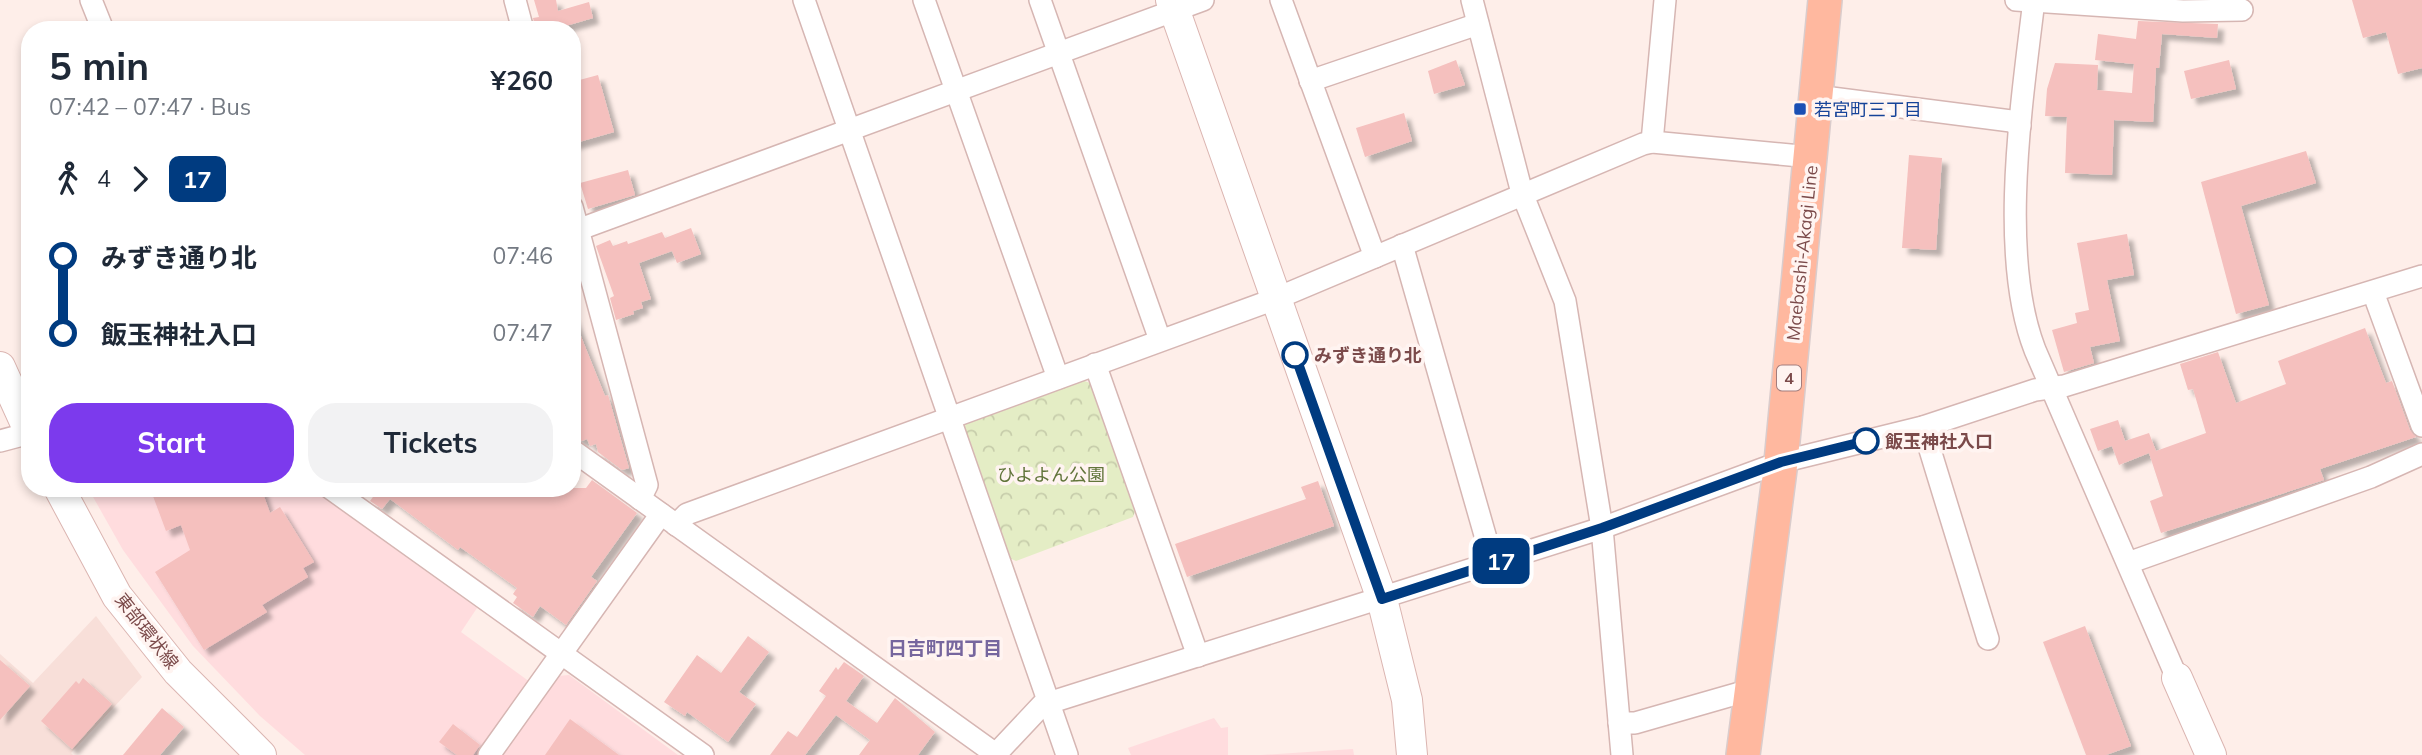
<!DOCTYPE html>
<meta charset="utf-8">
<style>
body{margin:0;font-family:Mulish,"Noto Sans JP",sans-serif;background:#f2f2f3;color:#1f2937;height:100vh;display:flex;flex-direction:column;font-size:26px;white-space:nowrap}
*{box-sizing:border-box;margin:0}
p{font-size:23px;color:#747a83}
.icon{flex:none;width:38px;height:38px;fill:none;stroke:currentColor;stroke-width:2;stroke-linecap:round;stroke-linejoin:round}
.map{position:relative;flex:1;overflow:hidden}
.details{position:absolute;left:21px;top:21px;width:560px;height:476px;display:flex;flex-direction:column;background:#fff;border-radius:28px;box-shadow:0 4px 10px #0003}
.details>*{flex:none}
.badge{padding:0 14px;border-radius:10px;font-size:24px;line-height:46px}
.map>.badge{position:absolute;translate:-50% -50%;box-shadow:0 0 0 4px #fff}
.legs{display:flex;align-items:center;gap:10px;height:77px;padding:0 28px;font-size:23px}
.legs p{margin-inline-start:auto}
.summary{display:flex;align-items:center;justify-content:space-between;height:119px;padding:0 28px}
h1{font-size:38px;font-weight:700;line-height:52px}
.primary-button{display:flex;gap:14px;margin-top:auto;padding:14px 28px}
.primary-button a{flex:1;height:80px;border-radius:28px;background:#7c3aed;color:#fff;font-size:28px;font-weight:700;line-height:80px;text-align:center}
.primary-button a+a{background:#f2f2f3;color:#1f2937}
ul{padding:0 28px;list-style:none}
li{display:flex;align-items:center;gap:24px;height:77px;font-size:26px}
li i{display:grid;place-items:center;width:10px;height:100%;margin:0 9px;background:currentColor}
li i::after{content:'';width:18px;height:18px;margin:-9px;border:5px solid;border-radius:50%;background:#fff}
li p{margin-inline-start:auto}
li:first-child i{background:linear-gradient(#0000 50%,currentColor 0)}
li:last-child i{background:linear-gradient(currentColor 50%,#0000 0)}
.map>svg:first-child{display:block}
</style>
<div class="map">
<svg width="2422" height="755" viewBox="0 0 2422 755">
<defs>
<pattern id="park-crowns" width="20" height="18" patternUnits="userSpaceOnUse" patternTransform="scale(1.75)"><rect width="20" height="18" fill="#e4edc5"/><path d="M2 6a3 3 0 1 1 6 0M12 15a3 3 0 1 1 6 0" fill="none" stroke="#c7cdab"/></pattern>
<filter id="shadow"><feDropShadow dx="6" dy="6" stdDeviation="2" flood-color="#0004"/></filter>
</defs>
<rect width="100%" height="100%" fill="#feeee9"/>
<polygon fill="#f8dfd9" points="96,616 142,677 71,753 73,755 0,755 0,654 33,683"/>
<g fill="#ffdcde">
<polygon points="88,488 310,488 477,608 461,632 530,682 477,755 305,755 260,716 193,646 123,550"/>
<polygon points="569,675 678,755 500,755 558,676"/>
<polygon points="1214,718 1221,728 1228,727 1228,755 1131,755 1128,748"/>
<polygon points="1353,749 1354,755 1261,755"/>
</g>
<polygon fill="url(#park-crowns)" points="1082,380 1090,383 1136,509 1133,517 1016,561 1007,557 964,430 966,422"/>
<g fill="#f5c0be" filter="url(#shadow)">
<polygon points="534,0 556,0 558,11 589,2 593,18 552,30 536,30 533,18 539,17"/>
<polygon points="2352,0 2422,0 2422,68 2398,74 2386,32 2363,38"/>
<polygon points="2138,21 2218,24 2217,38 2162,34 2159,68 2156,68 2153,122 2114,120 2112,175 2065,173 2067,117 2045,116 2047,89 2055,63 2098,65 2097,90 2132,93 2134,64 2095,60 2098,34 2136,39"/>
<polygon points="1456,60 1465,85 1434,94 1428,71"/>
<polygon points="2229,60 2236,89 2191,99 2184,71"/>
<polygon points="598,75 614,132 572,144 572,82"/>
<polygon points="1404,113 1412,141 1365,157 1356,128"/>
<polygon points="2306,151 2316,183 2241,206 2269,305 2236,314 2201,182"/>
<polygon points="1909,155 1942,158 1936,250 1902,248"/>
<polygon points="628,170 635,195 588,209 580,183"/>
<polygon points="691,228 701,254 677,263 672,251 639,263 651,299 641,302 643,308 633,311 634,314 616,320 610,298 614,296 596,246 610,240 613,246 627,241 628,244 662,232 665,238"/>
<polygon points="2127,234 2134,275 2107,280 2120,341 2090,347 2094,363 2064,372 2052,330 2077,323 2075,313 2089,310 2077,243"/>
<polygon points="572,314 605,396 608,395 629,468 622,470 598,452 596,444 590,446 587,439 582,441 576,438 572,429"/>
<polygon points="2365,328 2386,383 2392,381 2410,430 2416,437 2320,469 2324,480 2161,533 2150,501 2163,496 2149,453 2119,465 2112,446 2098,451 2090,429 2118,420 2125,441 2149,433 2156,451 2206,433 2193,389 2188,390 2180,364 2218,352 2236,403 2286,384 2278,361"/>
<polygon points="592,480 637,513 591,577 597,581 566,625 540,606 533,617 513,603 517,597 513,594 517,588 460,547 458,550 390,499 382,509 370,501 378,490 376,488 586,488"/>
<polygon points="1318,481 1334,526 1187,577 1175,544 1306,499 1301,487"/>
<polygon points="150,488 261,488 270,513 280,507 314,562 303,568 308,577 262,605 267,612 204,650 155,572 190,550 181,525 166,531"/>
<polygon points="2085,626 2131,746 2106,755 2086,755 2043,642"/>
<polygon points="748,636 769,652 739,692 756,704 728,742 687,712 685,716 664,702 697,655 721,673"/>
<polygon points="0,660 30,686 0,720"/>
<polygon points="844,662 864,676 846,701 877,723 895,698 935,732 918,755 859,755 870,740 836,715 805,755 770,755 788,731 797,737 826,696 819,691 836,667 838,670"/>
<polygon points="83,678 112,704 72,749 41,721 76,681 79,684"/>
<polygon points="162,708 184,727 160,755 123,755"/>
<polygon points="570,719 619,755 545,755"/>
<polygon points="453,724 480,745 473,755 457,755 439,742"/>
</g>
<g fill="none" stroke-linecap="round" stroke-linejoin="round">
<g stroke="#d6b6b3" stroke-width="24">
<g id="street">
<polyline points="91,0 103,30"/>
<polyline points="515,0 523,30"/>
<polyline points="804,0 1067,755"/>
<polyline points="924,0 1058,378"/>
<polyline points="1040,0 1160,340"/>
<polyline points="1281,0 1375,257"/>
<polyline points="1472,0 1522,193 1565,301 1602,528 1622,755"/>
<polyline points="2016,0 2183,11 2242,10"/>
<path d="M2034 0C2022 101 1998 255 2035 350L2177 678"/>
<polyline points="1310,81 1478,24"/>
<polyline points="1816,96 2011,121 2020,126"/>
<polyline points="1652,142 1665,0"/>
<polyline points="572,207 647,485 640,499"/>
<polyline points="572,232 1203,0"/>
<polyline points="1402,245 1493,563"/>
<polyline points="2373,292 2422,426"/>
<polyline points="1095,364 1198,656"/>
<polyline points="1923,427 1988,639"/>
<polyline points="0,441 30,433"/>
<polyline points="572,450 997,755"/>
<polyline points="330,488 703,755"/>
<polyline points="676,525 687,514 1275,299 1643,144 1652,142 1811,157"/>
<polyline points="2128,563 2371,477 2422,454"/>
<polyline points="1619,723 1635,723 1750,690"/>
<polyline points="489,755 661,514"/>
<polyline points="995,755 1042,705 1602,528 1781,462 1923,427 2035,390 2064,386 2422,276"/>
</g>
</g>
<g stroke="#dbb5b1" stroke-width="32">
<g id="secondary">
<polyline points="1171,0 1382,599 1407,700 1412,755"/>
<polyline points="0,367 30,433"/>
<polyline points="59,488 117,596 178,672 261,755"/>
<polyline points="2177,678 2211,755"/>
</g>
</g>
<g stroke="#dacccc" stroke-width="36">
<polyline id="primary" points="1743,755 1781,462 1825,0"/>
</g>
<use href="#street" stroke="#fff" stroke-width="21"/>
<use href="#secondary" stroke="#fff" stroke-width="30"/>
<use href="#primary" stroke="#ffb89f" stroke-width="33"/>
</g>
<g fill="none" stroke-linecap="round" stroke-linejoin="round">
<g stroke="#fff" stroke-width="16">
<polyline id="line-1" points="1295,355 1382,599 1602,528 1781,462 1866,441"/>
</g>
<use href="#line-1" stroke="#003b80" stroke-width="10"/>
</g>
<rect fill="#1a4fb4" stroke="#fff4f1" stroke-width="2.5" x="1793" y="102" width="14" height="14" rx="3.5"/>
<g fill="#fff" stroke="#003b80" stroke-width="3.5">
<circle cx="1295" cy="355" r="12"/>
<circle cx="1866" cy="441" r="12"/>
</g>
<g text-anchor="middle" dominant-baseline="central" stroke-width="7" stroke-linejoin="round" paint-order="stroke">
<rect fill="#fff4f1" stroke="#a37d7c" stroke-width="2" x="1777" y="365.5" width="24" height="25" rx="5"/>
<g font-size="16" font-weight="bold" fill="#7b4a4a">
<text x="1789" y="378">4</text>
</g>
<g font-size="18" fill="#164399" stroke="#fff4f1" text-anchor="start">
<text x="1814" y="109">若宮町三丁目</text>
</g>
<g font-size="18" fill="#7b4a4a" stroke="#fff4f1">
<text transform="translate(1802 253) rotate(-84)">Maebashi-Akagi Line</text>
<text transform="translate(147 631) rotate(52)">東部環状線</text>
</g>
<g font-size="18" font-weight="bold" fill="#7b4a4a" stroke="#fff4f1" text-anchor="start">
<text x="1314" y="355">みずき通り北</text>
<text x="1885" y="441">飯玉神社入口</text>
</g>
<g font-size="18" fill="#62753b" stroke="#fff4f1">
<text x="1051" y="474">ひよよん公園</text>
</g>
<g font-size="19" font-weight="bold" fill="#76669e" stroke="#fff4f1">
<text x="945" y="648">日吉町四丁目</text>
</g>
</g>
</svg>
<b class="badge" style="left:1501px;top:561px;background:#003b80;color:#fff">17</b>
<section class="details">
<div class="summary"><div><h1>5 min</h1><p>07:42 – 07:47 · Bus</p></div><b>¥260</b></div>
<div class="legs"><svg class="icon" aria-label="walk" viewBox="0 0 24 24"><circle cx="13" cy="4" r="2"/><path d="M13 8l-2 6 4 7M11 14l-3 7M7 12l3-4h3l4 4"/></svg>4<svg class="icon" aria-label="forward" viewBox="0 0 24 24"><path d="M9 5l7 7-7 7"/></svg><b class="badge" style="background:#003b80;color:#fff">17</b></div>
<ul>
<li><i style="color:#003b80"></i><b>みずき通り北</b><p>07:46</p></li>
<li><i style="color:#003b80"></i><b>飯玉神社入口</b><p>07:47</p></li>
</ul>
<div class="primary-button"><a>Start</a><a>Tickets</a></div>
</section>
</div>
